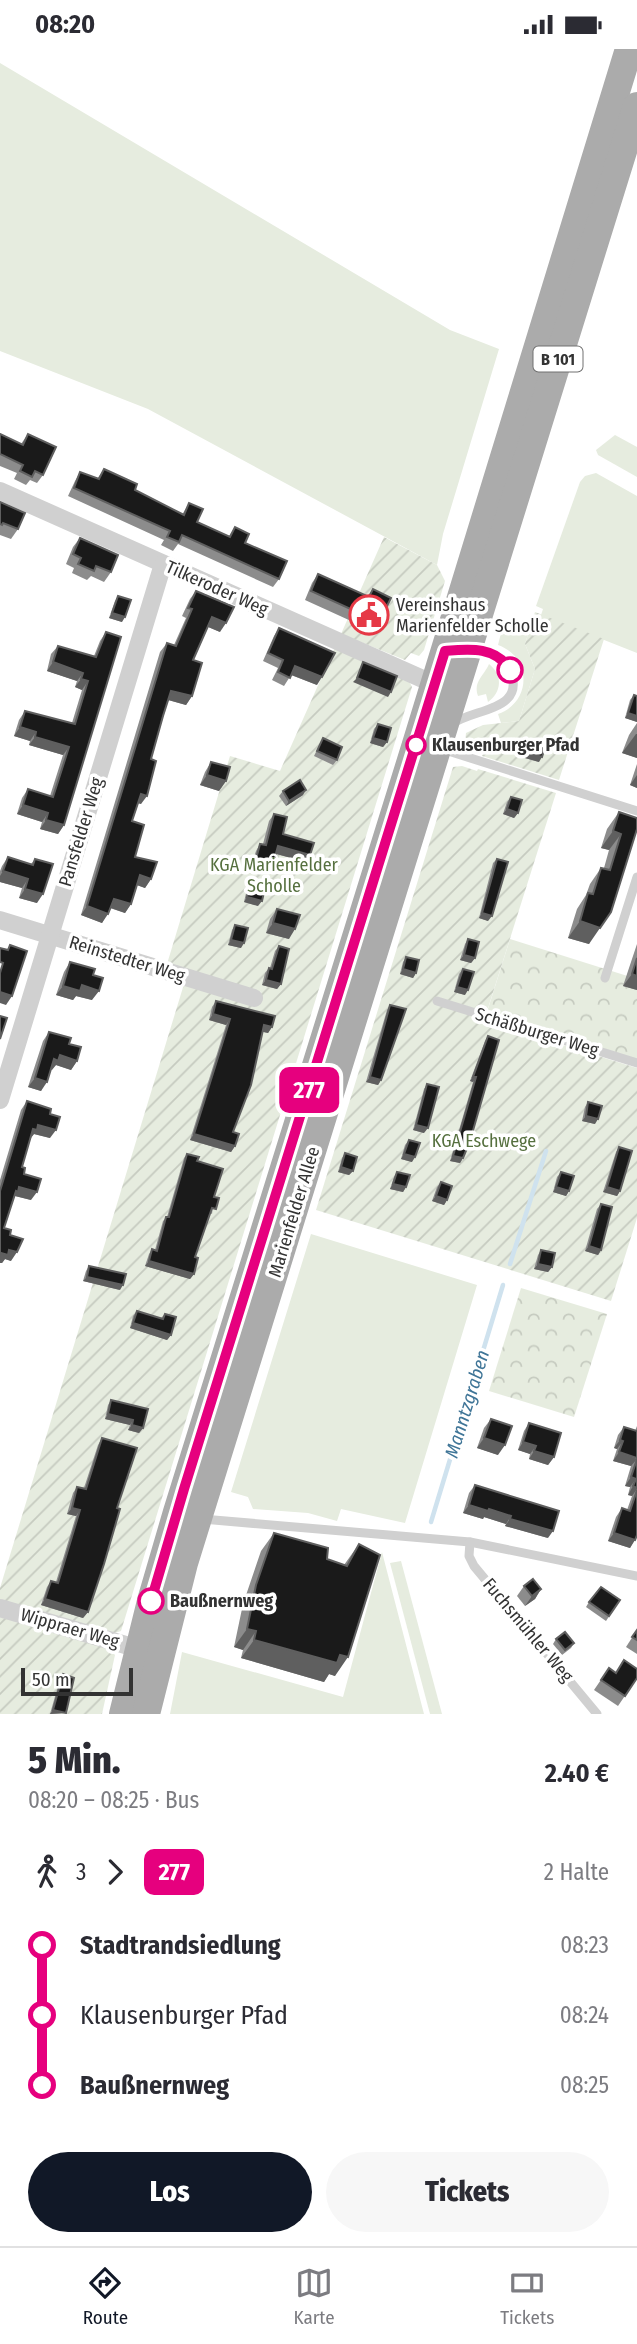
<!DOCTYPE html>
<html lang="de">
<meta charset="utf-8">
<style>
body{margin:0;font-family:"Fira Sans Condensed",sans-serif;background:#f7f7f7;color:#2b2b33;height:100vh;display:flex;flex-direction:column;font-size:26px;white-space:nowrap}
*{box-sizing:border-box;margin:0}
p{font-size:23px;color:#7c7c81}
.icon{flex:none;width:38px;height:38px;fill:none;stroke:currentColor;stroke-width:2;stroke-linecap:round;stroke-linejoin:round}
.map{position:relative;height:1665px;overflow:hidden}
.side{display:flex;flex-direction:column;background:#fff;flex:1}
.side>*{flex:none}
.badge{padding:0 14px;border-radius:10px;font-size:24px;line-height:46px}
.scale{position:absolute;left:21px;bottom:18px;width:112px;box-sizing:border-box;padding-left:7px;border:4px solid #333;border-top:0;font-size:19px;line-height:24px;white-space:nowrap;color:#333;-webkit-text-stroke:5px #fff;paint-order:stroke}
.map>.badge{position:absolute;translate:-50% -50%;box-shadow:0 0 0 4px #fff}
.legs{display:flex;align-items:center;gap:10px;height:77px;padding:0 28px;font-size:23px}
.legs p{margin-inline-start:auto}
.summary{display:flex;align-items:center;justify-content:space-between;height:119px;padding:0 28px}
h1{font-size:38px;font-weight:800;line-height:52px}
.primary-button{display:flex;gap:14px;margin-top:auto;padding:14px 28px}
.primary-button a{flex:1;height:80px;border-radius:42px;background:#111827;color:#fff;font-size:28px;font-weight:800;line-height:80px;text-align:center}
.primary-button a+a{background:#f7f7f7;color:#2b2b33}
ul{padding:0 28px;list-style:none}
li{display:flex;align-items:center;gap:24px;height:70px;font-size:26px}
li i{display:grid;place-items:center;width:10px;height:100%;margin:0 9px;background:currentColor}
li i::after{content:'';width:18px;height:18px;margin:-9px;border:5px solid;border-radius:50%;background:#fff}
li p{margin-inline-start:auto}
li:first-child i{background:linear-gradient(#0000 50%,currentColor 0)}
li:last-child i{background:linear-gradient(currentColor 50%,#0000 0)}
.status{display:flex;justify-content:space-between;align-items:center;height:49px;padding:0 35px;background:#fff;direction:ltr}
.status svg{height:19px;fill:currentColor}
.dock{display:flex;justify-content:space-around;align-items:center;height:98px;border-top:2px solid #e1e1e2;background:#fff;font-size:19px;color:#7c7c81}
.dock a{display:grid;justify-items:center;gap:4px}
.dock .on{color:#111827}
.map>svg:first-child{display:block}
</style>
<div class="status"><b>08:20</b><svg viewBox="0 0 49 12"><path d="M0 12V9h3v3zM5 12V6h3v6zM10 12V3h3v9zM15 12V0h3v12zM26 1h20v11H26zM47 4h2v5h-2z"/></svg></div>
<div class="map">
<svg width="637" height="1665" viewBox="0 0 637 1665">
<defs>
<pattern id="forest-crowns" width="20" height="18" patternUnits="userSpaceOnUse" patternTransform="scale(1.75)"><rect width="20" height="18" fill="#e6ecdf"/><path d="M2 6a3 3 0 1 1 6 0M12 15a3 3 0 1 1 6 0" fill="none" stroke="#c6cbc0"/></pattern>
<pattern id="garden-furrows" width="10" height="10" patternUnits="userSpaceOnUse" patternTransform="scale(1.75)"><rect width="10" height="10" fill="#e6ecdf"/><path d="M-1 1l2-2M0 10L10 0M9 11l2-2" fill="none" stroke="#c6cbc0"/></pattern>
</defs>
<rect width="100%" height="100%" fill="#fff"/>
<g fill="#e6ecdf">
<polygon points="0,14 450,281 499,300 443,485 437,516 148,360 0,302"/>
<polygon points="615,386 637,398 637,428 598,406 596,401"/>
<polygon points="596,424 637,447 637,604 541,566 543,560 536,557 580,433 585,427"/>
<path d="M522 577 530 579 525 595 535 620 519 672 501 674 498 665C532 653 532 608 498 596L502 580Z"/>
<path d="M489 615C503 626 502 643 488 653L486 645 478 647C473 632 484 627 489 615Z"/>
<polygon points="311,1185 477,1236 405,1474 341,1460 337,1472 308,1464 253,1460 248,1448 231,1443"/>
<polygon points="382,1503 424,1665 170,1665 182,1603 343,1648"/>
<polygon points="401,1512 442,1665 430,1665 390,1514"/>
</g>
<g fill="url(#forest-crowns)">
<polygon points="510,890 637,930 637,1010 487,963"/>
<polygon points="521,1239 607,1265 574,1368 489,1342"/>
</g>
<g fill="url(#garden-furrows)">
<polygon points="384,488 437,516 445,532 424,601 419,607 411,604 405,611 341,585"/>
<polygon points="535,563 604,590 559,731 482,707 484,702 465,694 466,684 483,676 519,672 535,620 525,595"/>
<polygon points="335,598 408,630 412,638 121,1582 112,1585 0,1551 0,1539 184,935 258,957 261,943 167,915 230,707 280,722"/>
<polygon points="462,717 477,722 478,720 556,744 484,972 637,1019 637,1169 611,1252 316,1161 453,718"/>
<polygon points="0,1565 109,1600 115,1606 102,1665 0,1665"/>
</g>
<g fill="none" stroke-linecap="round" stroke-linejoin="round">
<g stroke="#cfe2ee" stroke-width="4.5">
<polyline points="510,1215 546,1102"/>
<polyline points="431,1473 503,1236"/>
</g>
<g stroke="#d0d0d0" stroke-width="9">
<path d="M452 675C474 659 529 662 509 619 501 604 486 602 471 600"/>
<polyline points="442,700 637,762"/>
<polyline points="605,929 637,828"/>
<polyline points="437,952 637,1014"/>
<polyline points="202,1470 470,1493 637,1527"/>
<polyline points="470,1493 469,1507 474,1517 597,1665"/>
</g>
<g stroke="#d0d0d0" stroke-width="18">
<polyline points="0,442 434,635"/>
<polyline points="0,871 254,949"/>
<polyline points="0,1051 163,515"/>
<polyline points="0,1559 139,1600"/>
</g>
<g stroke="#ababab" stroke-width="28">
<polyline points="123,1665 151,1552 177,1463 417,692 629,0"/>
<polyline points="146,1665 184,1514 637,57"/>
</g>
</g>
<g fill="#8c8c8c">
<polygon points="0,385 21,395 28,385 43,426 37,434 30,431 26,436 14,430 17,424 0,417"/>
<polygon points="104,420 135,441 182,466 189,454 197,473 229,487 235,478 245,494 279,530 273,538 178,495 173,502 161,496 164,491 68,447 75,432 80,423 97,430"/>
<polygon points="0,453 18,480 11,490 0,486"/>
<polygon points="80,489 111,523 104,533 91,527 87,531 72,524 74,519 66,515 73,498"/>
<polygon points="318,525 368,547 373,540 379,573 373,582 305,551 312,534"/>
<polygon points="196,542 220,583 208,578 193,611 192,647 186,656 168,651 151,710 141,755 138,754 132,772 135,808 151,830 145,839 137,836 131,855 125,864 110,859 102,874 81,866 160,603 167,594 174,596 186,569 182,567 190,550"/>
<polygon points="118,547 122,573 109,569 115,552"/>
<polygon points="279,579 317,636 291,626 284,637 272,631 278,619 263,612 274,587"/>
<polygon points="106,583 64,776 58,785 40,780 42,773 17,765 22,749 28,740 50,747 63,706 29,696 30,692 14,687 19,671 25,662 72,674 82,641 75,638 77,632 47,622 51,605 58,597 94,607 100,592"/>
<polygon points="634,646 637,647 637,673 625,669 630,651"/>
<polygon points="637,674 637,709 622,704 629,686"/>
<polygon points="378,675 387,693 383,698 370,694 374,680"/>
<polygon points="323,689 337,711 333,716 314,707"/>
<polygon points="532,691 539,713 525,709 529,696"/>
<polygon points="211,713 226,732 219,742 200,736 205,723"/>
<polygon points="637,715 637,739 630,736"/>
<polygon points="283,742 303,746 286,757 279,747"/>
<polygon points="511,748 518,764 514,769 503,765 507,753"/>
<polygon points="619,763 637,769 589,895 568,889 577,860 586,846 590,835 601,819 604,819 609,801 601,799 607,780"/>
<polygon points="274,765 283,785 306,813 276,805 268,822 251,817 256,802 260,795 263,795 269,772"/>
<polygon points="8,808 31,815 35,810 37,854 19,849 22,839 0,833 0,822 2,817"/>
<polygon points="497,810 488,872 479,869 493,814"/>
<polygon points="251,835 258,857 244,853 247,840"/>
<polygon points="277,860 289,890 266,884 270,870"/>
<polygon points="235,876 241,899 228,896 232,881"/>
<polygon points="468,890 475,909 471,914 460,911 465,895"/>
<polygon points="637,895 637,941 623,937"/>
<polygon points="279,897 281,935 277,940 262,936 265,924 269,919 270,919 275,902"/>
<polygon points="406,908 416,924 413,929 400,925 403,913"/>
<polygon points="70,913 93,926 92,951 76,947 73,951 56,946 64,923"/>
<polygon points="463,920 465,946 454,943 459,925"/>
<polygon points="216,952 272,978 268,984 263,983 233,1083 235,1097 231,1103 190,1091 226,976 209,971 212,958"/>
<polygon points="390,956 381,1031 378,1036 366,1033 387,961"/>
<polygon points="49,983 69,995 77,1012 71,1021 56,1016 51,1020 41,1042 28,1038 43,992"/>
<polygon points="488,987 463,1109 460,1114 450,1112 473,1033 470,1032 485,992"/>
<polygon points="427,1035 424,1084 413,1081 424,1040"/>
<polygon points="27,1052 50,1065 50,1089 34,1085 30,1089 22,1118 31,1151 15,1147 14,1149 4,1179 10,1186 11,1212 5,1210 2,1214 0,1214 0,1131 21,1061"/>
<polygon points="588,1053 595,1075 582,1072 585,1058"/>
<polygon points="409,1091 412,1113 401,1110 405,1096"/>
<polygon points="619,1098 620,1142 617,1147 603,1143 616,1103"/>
<polygon points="345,1104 353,1122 349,1126 338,1123 342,1109"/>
<polygon points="187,1105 197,1112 214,1148 212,1165 210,1164 195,1208 194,1225 190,1230 145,1217 149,1205 152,1200 155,1201 163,1172 167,1168 184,1109"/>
<polygon points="397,1123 406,1138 403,1143 390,1140 394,1128"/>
<polygon points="561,1123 569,1142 566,1147 553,1143 557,1128"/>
<polygon points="441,1133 447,1151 444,1156 432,1152 437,1138"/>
<polygon points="601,1155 601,1201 598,1206 585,1202 597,1160"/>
<polygon points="541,1201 552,1218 548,1223 534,1220 538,1206"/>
<polygon points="89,1217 120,1241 83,1232 86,1222"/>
<polygon points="137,1262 161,1269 165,1265 171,1286 167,1291 130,1279 133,1267"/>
<polygon points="111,1351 143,1379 139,1384 128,1381 130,1376 105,1370 108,1356"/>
<polygon points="491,1370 498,1406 477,1399 484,1379"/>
<polygon points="529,1374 554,1408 548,1416 529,1410 530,1405 518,1401 524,1382"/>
<polygon points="637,1377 637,1486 630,1499 608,1492 616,1468 622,1459 627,1461 632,1447 628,1446 630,1438 625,1437 631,1417 613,1412 617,1400 614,1399 618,1386 624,1378 635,1382"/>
<polygon points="102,1389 117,1459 88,1563 83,1569 41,1556 47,1538 51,1532 56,1533 76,1467 67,1465 73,1444 77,1438 84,1439 98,1396"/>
<polygon points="475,1436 548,1489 505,1477 506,1475 484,1468 483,1470 463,1464 469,1444"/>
<polygon points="274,1484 327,1510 344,1516 359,1495 335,1627 329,1625 324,1633 241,1609 243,1601 234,1598 243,1555 261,1502"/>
<polygon points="524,1537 541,1540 535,1550 525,1557 517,1547"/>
<polygon points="620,1551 606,1572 586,1558 589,1553"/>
<polygon points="637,1581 637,1605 626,1598"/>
<polygon points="556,1590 574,1594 571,1599 562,1606 553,1595"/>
<polygon points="609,1619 615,1624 637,1629 618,1657 594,1641"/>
<polygon points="63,1625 66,1664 50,1665 60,1630"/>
</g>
<g fill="#5f5f5f">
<polygon points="112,564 125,568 122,573 109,569"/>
<polygon points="212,568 226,574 220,583 206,577"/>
<polygon points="53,613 83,624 77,632 47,622"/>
<polygon points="295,617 322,628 317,636 289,625"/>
<polygon points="357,629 391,643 388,648 353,633"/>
<polygon points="81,630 88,632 82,641 75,638"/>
<polygon points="171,642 192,647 186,656 165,650"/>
<polygon points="628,664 637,667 637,673 625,669"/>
<polygon points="20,678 36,683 30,692 14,687"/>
<polygon points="636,685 637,685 637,709 622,704"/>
<polygon points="35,688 69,698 63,706 29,696"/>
<polygon points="373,689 387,693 383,698 370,694"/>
<polygon points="529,704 542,708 539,713 525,709"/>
<polygon points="207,726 226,732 219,742 200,736"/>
<polygon points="637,726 637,739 630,736"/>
<polygon points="306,741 303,746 286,757 289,752"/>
<polygon points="141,745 147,747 141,755 135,753"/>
<polygon points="23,756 48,764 42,773 17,765"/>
<polygon points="507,760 518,764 514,769 503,765"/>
<polygon points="46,771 64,776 58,785 40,780"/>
<polygon points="613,782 621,785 609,801 601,799"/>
<polygon points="278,797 310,806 306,813 273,804"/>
<polygon points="256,810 273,815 268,822 251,817"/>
<polygon points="3,822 28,830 22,839 0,833 0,827"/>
<polygon points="140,826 151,830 145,839 134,835"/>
<polygon points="25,840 43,845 37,854 19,849"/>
<polygon points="247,848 262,852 258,857 244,853"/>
<polygon points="114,850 131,855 125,864 108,858"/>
<polygon points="87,857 108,865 102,874 81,866"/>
<polygon points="482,864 492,867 488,872 479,869"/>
<polygon points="580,872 600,879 589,895 568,889"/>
<polygon points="273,874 295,880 289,890 266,884"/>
<polygon points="231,891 244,894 241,899 228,896"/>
<polygon points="464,906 475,909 471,914 460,911"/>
<polygon points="403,920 416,924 413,929 400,925"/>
<polygon points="632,925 637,927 637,941 623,937"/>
<polygon points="266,931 281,935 277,940 262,936"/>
<polygon points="82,936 99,942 92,951 76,947 73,951 56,946 63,937"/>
<polygon points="457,938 468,941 465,946 454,943"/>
<polygon points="0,943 12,947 6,956 0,954"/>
<polygon points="213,965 230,970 226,976 209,971"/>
<polygon points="264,976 272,978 268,984 260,982"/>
<polygon points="60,1006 77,1012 71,1021 56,1016 52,1021 48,1019 54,1010"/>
<polygon points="370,1028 381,1031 378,1036 366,1033"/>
<polygon points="473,1028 476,1028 473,1033 470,1032"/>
<polygon points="35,1029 47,1033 41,1042 28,1038"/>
<polygon points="586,1067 598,1070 595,1075 582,1072"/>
<polygon points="38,1076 56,1081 50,1089 34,1085 31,1089 33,1080"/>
<polygon points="416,1076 428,1079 424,1084 413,1081"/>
<polygon points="194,1085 235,1097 231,1103 190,1091"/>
<polygon points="404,1105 415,1108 412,1113 401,1110"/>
<polygon points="453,1107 463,1109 460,1114 450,1112"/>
<polygon points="341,1118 353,1122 349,1126 338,1123"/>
<polygon points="393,1135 406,1138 403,1143 390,1140"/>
<polygon points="19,1138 37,1143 31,1151 15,1147 12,1151 10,1151"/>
<polygon points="556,1138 569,1142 566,1147 553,1143"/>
<polygon points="607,1138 620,1142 617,1147 603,1143"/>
<polygon points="436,1147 447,1151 444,1156 432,1152"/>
<polygon points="589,1197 601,1201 598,1206 585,1202"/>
<polygon points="9,1201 17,1203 11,1212 5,1210 2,1214 0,1214 0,1205 1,1204"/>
<polygon points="149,1212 194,1225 190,1230 145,1217"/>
<polygon points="538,1215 552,1218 548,1223 534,1220"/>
<polygon points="87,1228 123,1236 120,1241 83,1232"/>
<polygon points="133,1274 171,1286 167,1291 130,1279"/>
<polygon points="108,1365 133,1371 130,1376 105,1370"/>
<polygon points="132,1376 143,1379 139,1384 128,1381"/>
<polygon points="484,1389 505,1396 498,1406 477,1399"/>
<polygon points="620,1391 623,1392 617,1400 614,1399"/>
<polygon points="523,1393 536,1397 530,1405 518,1401"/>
<polygon points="534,1402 554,1408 548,1416 529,1410"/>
<polygon points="619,1403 637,1410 631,1417 613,1412"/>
<polygon points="631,1428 636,1430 630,1438 625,1437"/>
<polygon points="633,1437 637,1439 637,1440 632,1447 628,1446"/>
<polygon points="469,1456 489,1460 511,1467 506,1475 484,1468 483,1470 463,1464"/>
<polygon points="72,1459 80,1461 76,1467 67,1465"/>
<polygon points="510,1470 553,1482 548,1489 505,1477"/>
<polygon points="614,1484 635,1491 630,1499 608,1492"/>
<polygon points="541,1540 535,1550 525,1557 532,1547"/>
<polygon points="45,1550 88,1563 83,1569 41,1556"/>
<polygon points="247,1580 256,1582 243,1601 234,1598"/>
<polygon points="254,1591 340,1606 348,1608 335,1627 329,1625 324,1633 241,1609"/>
<polygon points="53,1661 66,1664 50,1665"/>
</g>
<g fill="#1a1a1a" stroke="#5f5f5f" stroke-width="2">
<polygon points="0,385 23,396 28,385 56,398 43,426 35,422 32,428 20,422 23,416 0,405"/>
<polygon points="104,420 137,435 135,441 184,466 189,454 203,460 197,473 230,488 235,478 249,485 245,494 287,512 279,530 182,486 179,493 167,488 170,482 74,439 80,423 99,430"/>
<polygon points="0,453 25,464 18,480 3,474 2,476 0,475"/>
<polygon points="80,489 118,506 111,523 96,517 94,522 78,515 81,509 73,505"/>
<polygon points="318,525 369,548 373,540 391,549 379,573 311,542"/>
<polygon points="196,542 234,558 226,574 212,568 193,611 202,614 192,647 171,642 163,667 151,710 156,712 147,747 141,745 132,772 144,776 135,808 157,813 151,830 140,826 131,855 114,850 108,865 87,857 167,594 176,597 192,560 188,559"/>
<polygon points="118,547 131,551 125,568 112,564"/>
<polygon points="279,579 335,604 322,628 295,617 290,629 278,623 283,611 268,604"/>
<polygon points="106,583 121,588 64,776 46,771 48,764 23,756 28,740 53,748 69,698 35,688 36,683 20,678 25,662 75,675 88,632 81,630 83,624 53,613 58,597 96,608"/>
<polygon points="363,613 397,627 391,643 357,629"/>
<polygon points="634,646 637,647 637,667 628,664"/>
<polygon points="378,675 391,679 387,693 373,689"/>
<polygon points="323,689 342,698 337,711 317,702"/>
<polygon points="532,691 546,695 542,708 529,704"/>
<polygon points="211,713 230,718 226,732 207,726"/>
<polygon points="300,731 306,741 289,752 283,742"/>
<polygon points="511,748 522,751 518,764 507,760"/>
<polygon points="619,763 637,769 637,780 611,863 600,879 580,872 588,844 593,845 601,819 610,821 621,785 613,782"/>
<polygon points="274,765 287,768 283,785 314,794 310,806 278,797 273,815 256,810 260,795 266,796"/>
<polygon points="8,808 33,816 35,810 53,815 43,845 25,840 28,830 3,822"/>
<polygon points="497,810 508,813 492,867 482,864"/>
<polygon points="251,835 265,839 262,852 247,848"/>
<polygon points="277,860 300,866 295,880 273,874"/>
<polygon points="235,876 248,879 244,894 231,891"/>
<polygon points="468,890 479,893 475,909 464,906"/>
<polygon points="10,896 27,902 12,947 0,943 0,924 3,914 0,913 0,899 8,901"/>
<polygon points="279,897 289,900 281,935 266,931 269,919 272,920"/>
<polygon points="406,908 419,911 416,924 403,920"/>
<polygon points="637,909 637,927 632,925"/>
<polygon points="70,913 95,920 93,926 103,929 99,942 82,936 80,942 63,937"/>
<polygon points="463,920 474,923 468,941 457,938"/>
<polygon points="216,952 275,967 272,978 264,976 251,1036 233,1083 239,1085 235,1097 194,1085 230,970 213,965"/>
<polygon points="390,956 406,960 381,1031 370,1028"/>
<polygon points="0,967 7,969 0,990"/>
<polygon points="49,983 71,989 69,995 81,998 77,1012 60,1006 58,1012 54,1010 47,1033 35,1029"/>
<polygon points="488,987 499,991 470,1092 463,1109 453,1107 476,1028 473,1028"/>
<polygon points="427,1035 439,1038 428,1079 416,1076"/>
<polygon points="27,1052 51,1060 50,1065 60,1068 56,1081 38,1076 37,1081 33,1080 22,1118 25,1119 24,1125 41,1130 37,1143 19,1138 18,1143 16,1142 4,1179 11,1181 10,1186 23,1190 17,1203 9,1201 8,1206 1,1204 0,1207 0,1142"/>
<polygon points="588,1053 602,1057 598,1070 586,1067"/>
<polygon points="409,1091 420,1094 415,1108 404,1105"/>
<polygon points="619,1098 632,1102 620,1142 607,1138"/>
<polygon points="345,1104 357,1108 353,1122 341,1118"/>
<polygon points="187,1105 199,1108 197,1112 223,1120 214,1148 219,1149 216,1160 212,1159 195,1208 198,1209 194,1225 149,1212 152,1200 157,1202 166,1168 169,1168"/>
<polygon points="397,1123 410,1126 406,1138 393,1135"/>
<polygon points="561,1123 574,1127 569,1142 556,1138"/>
<polygon points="441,1133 452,1137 447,1151 436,1147"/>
<polygon points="601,1155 612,1158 601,1201 589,1197"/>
<polygon points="541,1201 555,1204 552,1218 538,1215"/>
<polygon points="89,1217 126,1225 123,1236 87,1228"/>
<polygon points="137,1262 163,1270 165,1265 176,1268 171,1286 133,1274"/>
<polygon points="111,1351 148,1360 143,1379 132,1376 133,1371 108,1365"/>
<polygon points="491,1370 512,1377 505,1396 484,1389"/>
<polygon points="529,1374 561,1384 554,1408 534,1402 536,1397 523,1393"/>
<polygon points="624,1378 637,1382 637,1409 619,1403 623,1392 620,1391"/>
<polygon points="102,1389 137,1399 117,1459 120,1460 104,1515 88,1563 45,1550 51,1532 58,1534 80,1461 72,1459 77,1438 86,1440"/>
<polygon points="637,1410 637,1439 633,1437 636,1430 631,1428"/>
<polygon points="475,1436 559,1462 553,1482 510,1470 511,1467 489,1460 488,1462 469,1456"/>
<polygon points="637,1441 637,1486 635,1491 614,1484 622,1459 630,1462"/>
<polygon points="274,1484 328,1499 327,1510 347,1517 359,1495 380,1506 348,1608 340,1606 337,1614 254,1591 256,1582 247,1580 256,1536"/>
<polygon points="533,1530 541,1540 532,1547 524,1537"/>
<polygon points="601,1538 620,1551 609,1567 589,1553"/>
<polygon points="637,1581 637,1591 632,1588"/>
<polygon points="565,1583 574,1594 565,1601 556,1590"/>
<polygon points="624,1611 637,1620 637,1629 625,1647 601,1631 609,1619 616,1624"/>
<polygon points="63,1625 74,1629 66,1664 53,1661"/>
</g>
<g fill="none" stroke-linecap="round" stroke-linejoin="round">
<g stroke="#fff" stroke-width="16">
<path id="line-1" d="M151 1552 184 1440 445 602C469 600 496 597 510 621"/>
</g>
<use href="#line-1" stroke="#e6007e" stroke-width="10"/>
</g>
<defs>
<g id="civic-ring" transform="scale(2.0125)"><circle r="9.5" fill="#fff" stroke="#e63946" stroke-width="1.5"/><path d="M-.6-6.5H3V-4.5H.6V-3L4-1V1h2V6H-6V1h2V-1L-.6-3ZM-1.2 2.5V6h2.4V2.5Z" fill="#e63946"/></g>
</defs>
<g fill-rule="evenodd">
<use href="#civic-ring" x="369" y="566"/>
</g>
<g fill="#fff" stroke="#e6007e" stroke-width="3.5">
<circle cx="510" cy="621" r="12"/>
<circle cx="416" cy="696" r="9"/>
<circle cx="151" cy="1552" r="12"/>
</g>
<g text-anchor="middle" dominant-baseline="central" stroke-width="7" stroke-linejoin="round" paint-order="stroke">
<rect fill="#fff" stroke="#707070" stroke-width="2" x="533.5" y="297.5" width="49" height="25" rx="5"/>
<g font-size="16" font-weight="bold" fill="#333">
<text x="558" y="310">B 101</text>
</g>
<g font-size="18" fill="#333" stroke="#fff">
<text transform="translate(217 539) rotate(24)">Tilkeroder Weg</text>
<text transform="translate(81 783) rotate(-73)">Pansfelder Weg</text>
<text transform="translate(127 910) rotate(17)">Reinstedter Weg</text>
<text transform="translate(537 983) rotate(17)">Schäßburger Weg</text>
<text transform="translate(294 1163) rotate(-73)">Marienfelder Allee</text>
<text transform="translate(70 1579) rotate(16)">Wippraer Weg</text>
<text transform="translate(528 1581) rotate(50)">Fuchsmühler Weg</text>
</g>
<g font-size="18" fill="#333" stroke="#fff" text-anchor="start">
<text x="396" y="556">Vereinshaus<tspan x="396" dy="21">Marienfelder Scholle</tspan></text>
</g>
<g font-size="18" font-weight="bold" fill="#333" stroke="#fff" text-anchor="start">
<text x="432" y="696">Klausenburger Pfad</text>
<text x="170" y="1552">Baußnernweg</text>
</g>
<g font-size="18" fill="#56703f" stroke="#fff">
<text x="274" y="816">KGA Marienfelder<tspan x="274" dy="21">Scholle</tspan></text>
<text x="484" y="1092">KGA Eschwege</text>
</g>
<g font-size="19" font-style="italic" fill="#3f7597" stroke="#fff">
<text transform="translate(467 1355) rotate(-73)">Manntzgraben</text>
</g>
</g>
</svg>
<div class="scale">50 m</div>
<b class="badge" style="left:309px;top:1041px;background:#e6007e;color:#fff">277</b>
</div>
<section class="side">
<div class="summary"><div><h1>5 Min.</h1><p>08:20 – 08:25 · Bus</p></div><b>2.40 €</b></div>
<div class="legs"><svg class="icon" aria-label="walk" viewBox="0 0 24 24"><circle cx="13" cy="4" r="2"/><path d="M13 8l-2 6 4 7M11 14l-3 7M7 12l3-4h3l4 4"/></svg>3<svg class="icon" aria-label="forward" viewBox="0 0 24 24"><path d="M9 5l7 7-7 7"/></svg><b class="badge" style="background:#e6007e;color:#fff">277</b><p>2 Halte</p></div>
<ul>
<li><i style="color:#e6007e"></i><b>Stadtrandsiedlung</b><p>08:23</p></li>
<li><i style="color:#e6007e"></i><span>Klausenburger Pfad</span><p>08:24</p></li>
<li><i style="color:#e6007e"></i><b>Baußnernweg</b><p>08:25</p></li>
</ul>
<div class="primary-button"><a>Los</a><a>Tickets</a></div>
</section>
<nav class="dock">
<a class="on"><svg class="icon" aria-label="directions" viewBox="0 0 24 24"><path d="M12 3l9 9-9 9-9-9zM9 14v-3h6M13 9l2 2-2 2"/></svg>Route</a>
<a><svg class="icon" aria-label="map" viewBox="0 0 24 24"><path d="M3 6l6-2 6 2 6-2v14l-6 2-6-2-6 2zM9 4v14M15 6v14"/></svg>Karte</a>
<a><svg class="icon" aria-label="tickets" viewBox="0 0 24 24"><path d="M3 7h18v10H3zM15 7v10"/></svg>Tickets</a>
</nav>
